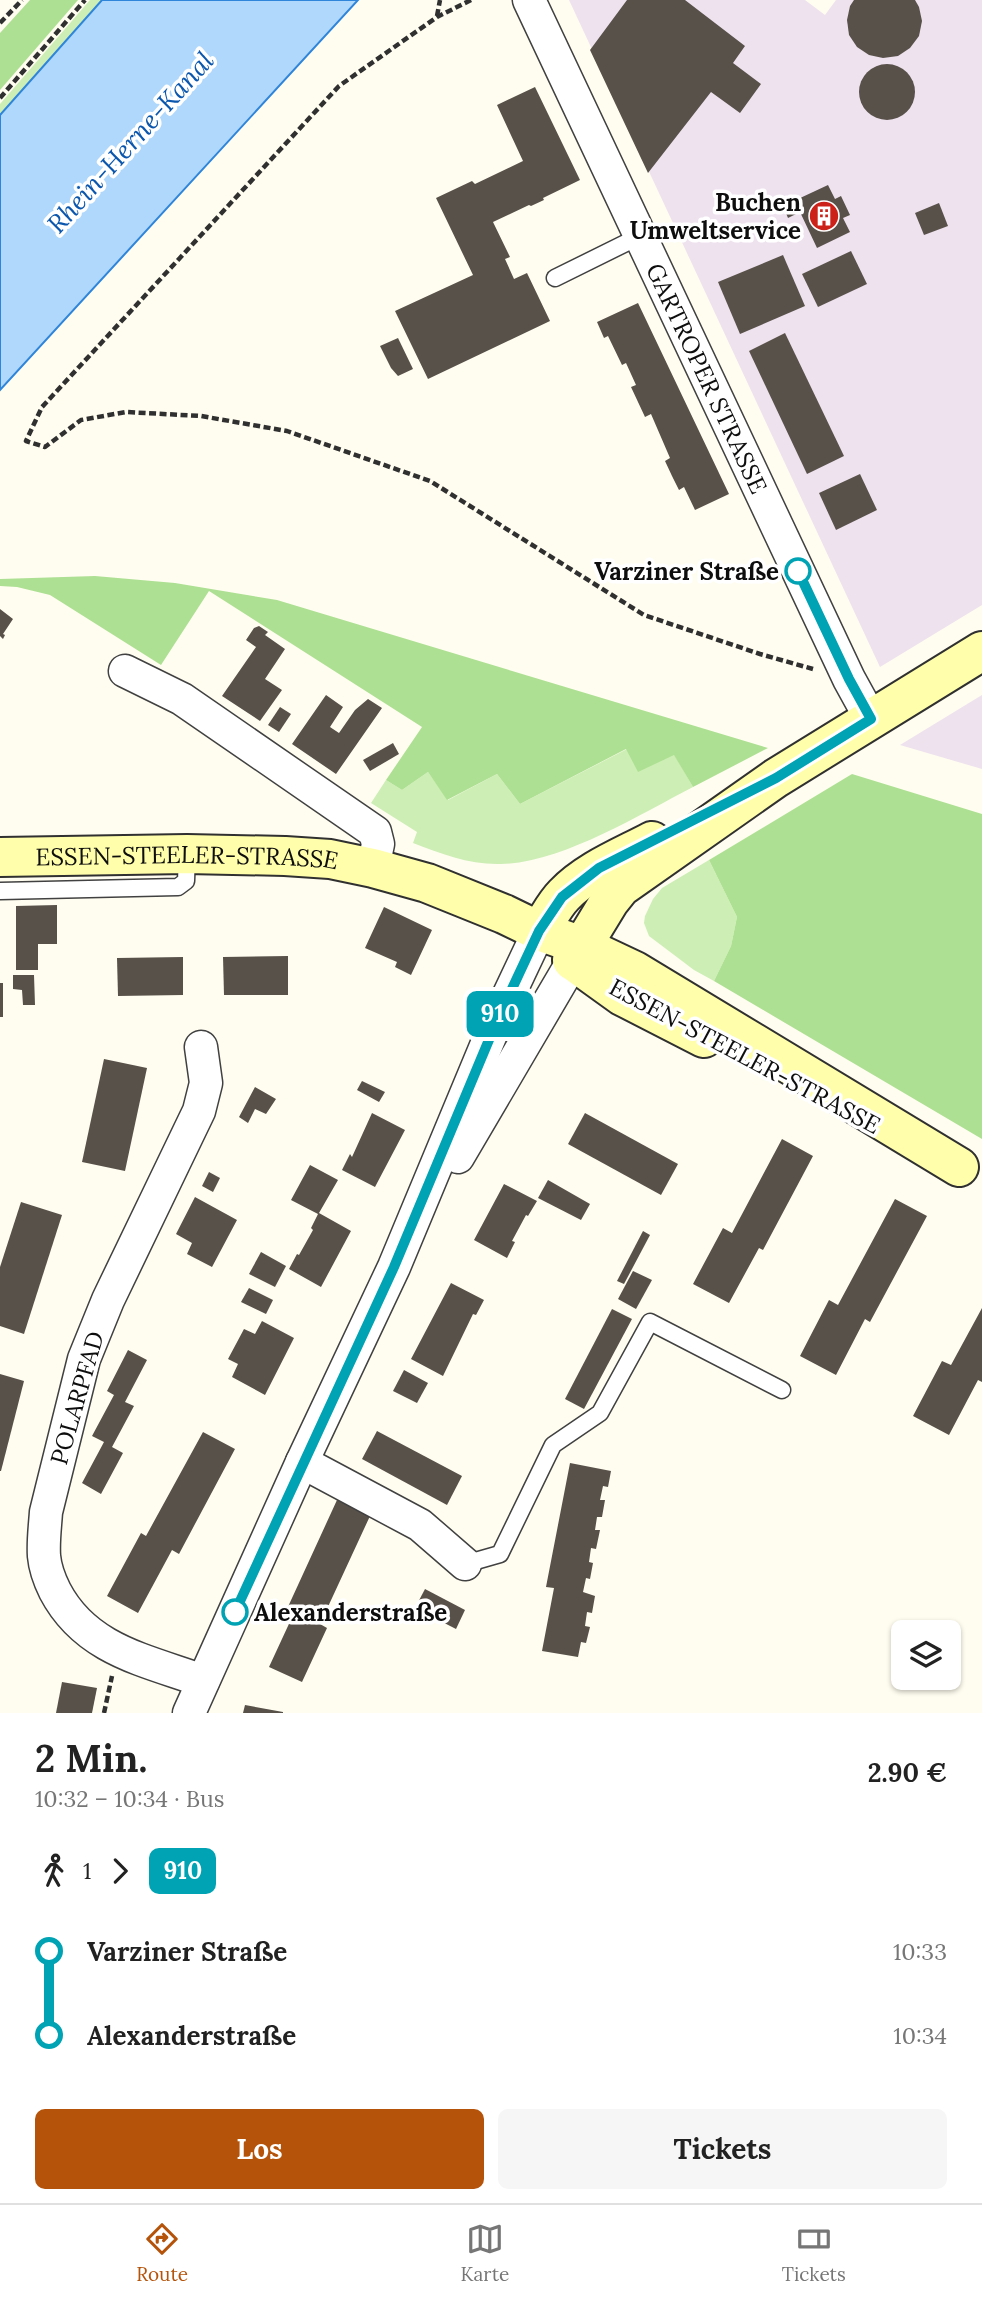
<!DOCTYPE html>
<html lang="de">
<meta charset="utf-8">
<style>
body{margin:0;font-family:Lora,serif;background:#f6f6f6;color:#222;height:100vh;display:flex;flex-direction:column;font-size:26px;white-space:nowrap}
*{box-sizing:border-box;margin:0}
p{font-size:23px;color:#767676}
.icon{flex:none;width:38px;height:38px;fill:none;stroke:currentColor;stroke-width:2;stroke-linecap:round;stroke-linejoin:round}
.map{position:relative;height:1713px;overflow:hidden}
.sheet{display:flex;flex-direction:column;background:#fff;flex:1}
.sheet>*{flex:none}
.badge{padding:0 14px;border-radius:10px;font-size:24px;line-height:46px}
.buttons{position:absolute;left:891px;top:1620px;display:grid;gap:14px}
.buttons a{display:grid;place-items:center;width:70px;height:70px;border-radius:10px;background:#fff;box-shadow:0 2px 5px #0004;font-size:35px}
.map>.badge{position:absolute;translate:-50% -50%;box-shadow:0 0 0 4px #fff}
.legs{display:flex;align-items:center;gap:10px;height:77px;padding:0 35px;font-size:23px}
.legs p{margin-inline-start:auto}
.summary{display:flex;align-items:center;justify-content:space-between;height:119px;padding:0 35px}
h1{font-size:38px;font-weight:700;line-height:52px}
.primary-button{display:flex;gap:14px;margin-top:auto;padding:14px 35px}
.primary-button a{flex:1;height:80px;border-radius:10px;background:#b45309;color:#fff;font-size:28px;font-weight:700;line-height:80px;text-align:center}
.primary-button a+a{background:#f6f6f6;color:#222}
ul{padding:0 35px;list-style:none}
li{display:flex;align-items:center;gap:24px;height:84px;font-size:26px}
li i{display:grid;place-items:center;width:10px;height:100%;margin:0 9px;background:currentColor}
li i::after{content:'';width:18px;height:18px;margin:-9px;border:5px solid;border-radius:50%;background:#fff}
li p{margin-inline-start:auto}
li:first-child i{background:linear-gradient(#0000 50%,currentColor 0)}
li:last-child i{background:linear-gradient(currentColor 50%,#0000 0)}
.tabs{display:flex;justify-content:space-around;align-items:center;height:98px;border-top:2px solid #e0e0e0;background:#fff;font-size:19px;color:#767676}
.tabs a{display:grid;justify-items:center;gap:4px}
.tabs .active{color:#b45309}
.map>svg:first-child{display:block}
</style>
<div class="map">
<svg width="982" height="1713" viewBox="0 0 982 1713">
<rect width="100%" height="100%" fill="#fffdf0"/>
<g fill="#eee2ee">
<polygon points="569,0 805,0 825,15 836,0 982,0 982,605 880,667"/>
<polygon points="982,695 982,769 900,745"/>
</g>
<g fill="#cdeeb5">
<polygon points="90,0 102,0 0,115 0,104"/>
<path d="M627 749 674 754 693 787C639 815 561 863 501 864 470 865 442 854 413 843L417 832 371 803 386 780 402 790 428 772 448 800 497 774 520 804Z"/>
<polygon points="709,860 737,917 731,946 714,981 694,970 649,936 644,923 645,916 653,899 662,888"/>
</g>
<g fill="#aee093">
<polygon points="30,0 78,0 0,90 0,33"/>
<polygon points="95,576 175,583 277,600 768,748 693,787 674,755 638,772 626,749 520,804 497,774 447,800 428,772 402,790 386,780 422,727 209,591 161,665 50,595 17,587 0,586 0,579"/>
<polygon points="852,774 982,814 982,1139 714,981 731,946 737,917 709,860"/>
</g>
<polygon fill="#afd8fc" stroke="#2f85da" stroke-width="2" points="102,0 358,0 0,390 0,115"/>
<g fill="#58514a">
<polygon points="627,0 685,0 745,46 733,63 761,84 740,113 711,92 648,173 590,50"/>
<polygon points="854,0 915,0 919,7 922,21 919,36 910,48 898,56 883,58 869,55 857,47 849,35 847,20 850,6"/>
<circle cx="887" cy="92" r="28"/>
<polygon points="535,87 580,180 543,198 544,200 531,206 529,205 493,222 510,257 505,259 514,279 527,273 550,321 428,379 395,311 473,275 436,198 472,181 475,184 523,161 497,105"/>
<polygon points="828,185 835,199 841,196 850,215 843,218 850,232 817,248 800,212 788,218 783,206"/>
<polygon points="939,203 948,226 924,235 915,213"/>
<polygon points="851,251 867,284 818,307 802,274"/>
<polygon points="783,255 805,306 740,334 718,282"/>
<polygon points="638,303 729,494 695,510 684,487 679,490 672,476 665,461 670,458 651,414 645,417 631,387 636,385 626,363 622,365 608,336 604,338 597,322"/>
<polygon points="785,333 844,456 807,474 749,351"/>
<polygon points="398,338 413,369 398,376 391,368 380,346"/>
<polygon points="860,474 877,510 836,530 819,493"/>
<polygon points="0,609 13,619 3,634 5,635 3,639 0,636"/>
<polygon points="259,626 268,632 265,635 285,649 265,679 282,690 260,721 222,696 256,647 246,640 254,628"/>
<polygon points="326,695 343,707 330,727 339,733 355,710 368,699 382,708 336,774 292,744"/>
<polygon points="280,707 291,714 279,732 268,725"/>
<polygon points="393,743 399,754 370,771 363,760"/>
<polygon points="57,905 57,944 38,944 38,970 16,970 16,906"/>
<polygon points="384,907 432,930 411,975 395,967 397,962 365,948"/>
<polygon points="288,956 288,995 224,995 223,957"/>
<polygon points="183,957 183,995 118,996 117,958"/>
<polygon points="13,975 34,975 35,1005 23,1005 22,990 13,989"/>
<rect x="0" y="983" width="3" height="34"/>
<polygon points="104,1059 147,1068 125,1171 82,1162"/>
<polygon points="362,1081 385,1092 379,1102 357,1090"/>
<polygon points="255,1087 276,1099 266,1114 255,1109 248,1123 239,1117"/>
<polygon points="372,1113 405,1130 375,1187 342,1170 350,1154 352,1157"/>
<polygon points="585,1113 678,1164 661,1195 568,1144"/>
<polygon points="782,1139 813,1156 763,1250 759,1248 729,1303 693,1284 723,1228 732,1233"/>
<polygon points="310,1165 338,1180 319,1213 351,1231 321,1287 289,1269 297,1254 299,1255 313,1230 311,1228 318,1214 291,1200"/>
<polygon points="209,1172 220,1178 213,1192 202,1186"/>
<polygon points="548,1180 590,1204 581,1220 538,1198"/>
<polygon points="504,1184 537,1201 528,1216 526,1215 512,1241 515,1242 507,1258 474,1240"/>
<polygon points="195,1197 237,1220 212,1267 187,1254 192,1243 176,1234"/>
<polygon points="895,1199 927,1216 870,1322 865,1319 836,1375 800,1356 829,1300 838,1305"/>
<polygon points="21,1202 62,1215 24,1334 0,1326 0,1267"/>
<polygon points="643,1231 650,1235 624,1284 617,1281"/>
<polygon points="261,1252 286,1266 275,1287 249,1274"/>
<polygon points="633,1271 652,1280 636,1309 618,1299"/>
<polygon points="451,1283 484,1300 476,1315 473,1314 443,1376 411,1359"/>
<polygon points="249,1288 273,1300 266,1314 241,1302"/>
<polygon points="982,1308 982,1382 978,1380 949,1435 913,1416 942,1361 951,1365"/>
<polygon points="612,1309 632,1319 584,1409 565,1399"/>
<polygon points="262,1321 294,1338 265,1395 232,1377 238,1364 228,1359 244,1329 255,1334"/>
<polygon points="128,1350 147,1360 125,1402 134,1406 112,1447 123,1453 101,1494 82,1483 104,1442 92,1436 114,1395 107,1391"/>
<polygon points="404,1370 428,1383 417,1403 393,1391"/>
<polygon points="0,1374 24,1381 1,1471 0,1471"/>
<polygon points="377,1431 462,1476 447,1505 362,1459"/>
<polygon points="203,1432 235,1449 179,1554 172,1550 138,1613 107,1596 141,1533 146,1536"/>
<polygon points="570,1463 611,1471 608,1487 603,1486 600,1500 605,1500 602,1517 597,1517 595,1530 600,1530 596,1549 591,1548 589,1562 593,1563 590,1579 586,1578 583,1592 595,1596 592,1613 587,1612 585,1626 590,1627 586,1643 581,1642 578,1657 542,1651 554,1588 546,1587"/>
<polygon points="337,1500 370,1516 320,1624 327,1628 302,1682 269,1667 294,1613 287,1609"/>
<polygon points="425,1589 465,1610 456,1629 415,1608"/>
<polygon points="62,1682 97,1688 92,1713 56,1713"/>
<polygon points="245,1705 283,1712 283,1713 243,1713"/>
</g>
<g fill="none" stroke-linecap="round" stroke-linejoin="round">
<g stroke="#414141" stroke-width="19">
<g id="lane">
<polyline points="555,278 640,236"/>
<polyline points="0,891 178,887 186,881 187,854"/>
<polyline points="465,1564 500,1554 553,1445 600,1413 650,1322 782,1390"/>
</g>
</g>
<g stroke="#414141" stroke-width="35">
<g id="street">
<path id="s1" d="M529 0 849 679 871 719"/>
<polyline points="125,671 182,699 375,832 378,844 373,868"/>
<path d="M201 1047 206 1083 199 1111 108 1300 84 1359 46 1512C45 1527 43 1541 44 1556 45 1567 50 1581 55 1591 86 1650 145 1660 203 1681"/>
<polyline points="458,1157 573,961"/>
<polyline points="302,1462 420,1525 465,1564"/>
<polyline points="189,1713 302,1462 394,1267 496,1022 539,931"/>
</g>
</g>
<g stroke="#303030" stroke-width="42">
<g id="secondary">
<path id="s2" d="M0 857 187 854 285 856 330 859 373 868 427 883 504 914 539 931 582 946 635 971 959 1167"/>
<path d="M539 931C547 920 554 905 564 895 588 870 622 857 652 841"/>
<polyline points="572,960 622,996 704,1038"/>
<polyline points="573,961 609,902 621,887 776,778 982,651"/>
</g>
</g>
<g stroke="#303030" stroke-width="4.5" stroke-dasharray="7 3.5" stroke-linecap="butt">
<polyline points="471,0 437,17 339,86 42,407 26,441 45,447 81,420 126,412 201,416 287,431 430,481 644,615 760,654 813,669"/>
<polyline points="437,16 440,0"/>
<polyline points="0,23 22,0"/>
<polyline points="0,98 85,0"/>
<polyline points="104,1713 112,1676"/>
</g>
<use href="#lane" stroke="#fff" stroke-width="16"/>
<use href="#street" stroke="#fff" stroke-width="32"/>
<use href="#secondary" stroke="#fffeab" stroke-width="38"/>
</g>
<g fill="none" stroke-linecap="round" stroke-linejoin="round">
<g stroke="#fff" stroke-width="16">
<polyline id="line-1" points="235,1612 394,1267 496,1023 539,931 562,897 599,868 776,778 871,719 849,679 798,571"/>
</g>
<use href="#line-1" stroke="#00a3b4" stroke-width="10"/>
</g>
<defs>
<g id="building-disc" transform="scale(1.575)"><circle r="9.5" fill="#cc2118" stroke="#fff"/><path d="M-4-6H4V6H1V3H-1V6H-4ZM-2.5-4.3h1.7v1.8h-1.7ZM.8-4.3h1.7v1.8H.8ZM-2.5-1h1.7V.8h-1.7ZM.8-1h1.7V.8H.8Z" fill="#fff"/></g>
</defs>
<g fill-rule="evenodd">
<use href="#building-disc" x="824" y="216"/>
</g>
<g fill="#fff" stroke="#00a3b4" stroke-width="3.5">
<circle cx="798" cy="571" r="12"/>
<circle cx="235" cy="1612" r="12"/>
</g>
<g text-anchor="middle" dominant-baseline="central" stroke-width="7" stroke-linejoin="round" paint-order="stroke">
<g font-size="24" font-weight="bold" fill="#0e0e0e" stroke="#fff" text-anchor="end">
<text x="801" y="202">Buchen<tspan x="801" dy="28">Umweltservice</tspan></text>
</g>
<g font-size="24" fill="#0e0e0e" stroke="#fff">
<text stroke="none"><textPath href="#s1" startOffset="418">GARTROPER STRASSE</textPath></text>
<text stroke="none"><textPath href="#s2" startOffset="187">ESSEN-STEELER-STRASSE</textPath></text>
<text transform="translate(745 1056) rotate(28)">ESSEN-STEELER-STRASSE</text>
<text transform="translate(77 1398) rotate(-74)">POLARPFAD</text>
</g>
<g font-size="24" font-weight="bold" fill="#0e0e0e" stroke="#fff" text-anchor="end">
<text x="779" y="571">Varziner Straße</text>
<text x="254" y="1612" text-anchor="start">Alexanderstraße</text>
</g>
<g font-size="26" font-style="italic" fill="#0b57ad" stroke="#fff">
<text transform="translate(130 142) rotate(-48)">Rhein-Herne-Kanal</text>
</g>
</g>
</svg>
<div class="buttons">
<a><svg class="icon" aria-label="layers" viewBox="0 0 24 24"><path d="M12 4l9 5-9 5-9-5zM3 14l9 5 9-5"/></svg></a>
</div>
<b class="badge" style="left:500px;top:1014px;background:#00a3b4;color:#fff">910</b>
</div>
<section class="sheet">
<div class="summary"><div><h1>2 Min.</h1><p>10:32 – 10:34 · Bus</p></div><b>2.90 €</b></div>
<div class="legs"><svg class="icon" aria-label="walk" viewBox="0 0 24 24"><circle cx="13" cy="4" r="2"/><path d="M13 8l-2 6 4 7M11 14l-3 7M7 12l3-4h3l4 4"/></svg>1<svg class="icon" aria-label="forward" viewBox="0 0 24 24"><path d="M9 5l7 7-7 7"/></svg><b class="badge" style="background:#00a3b4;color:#fff">910</b></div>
<ul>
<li><i style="color:#00a3b4"></i><b>Varziner Straße</b><p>10:33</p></li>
<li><i style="color:#00a3b4"></i><b>Alexanderstraße</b><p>10:34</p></li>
</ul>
<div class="primary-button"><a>Los</a><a>Tickets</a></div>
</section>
<nav class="tabs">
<a class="active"><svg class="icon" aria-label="directions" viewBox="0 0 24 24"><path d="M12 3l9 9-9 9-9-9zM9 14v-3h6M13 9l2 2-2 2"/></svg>Route</a>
<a><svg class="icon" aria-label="map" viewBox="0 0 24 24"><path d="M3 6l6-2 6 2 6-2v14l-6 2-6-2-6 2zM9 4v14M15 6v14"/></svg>Karte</a>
<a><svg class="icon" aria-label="tickets" viewBox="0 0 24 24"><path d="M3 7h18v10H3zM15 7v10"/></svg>Tickets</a>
</nav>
